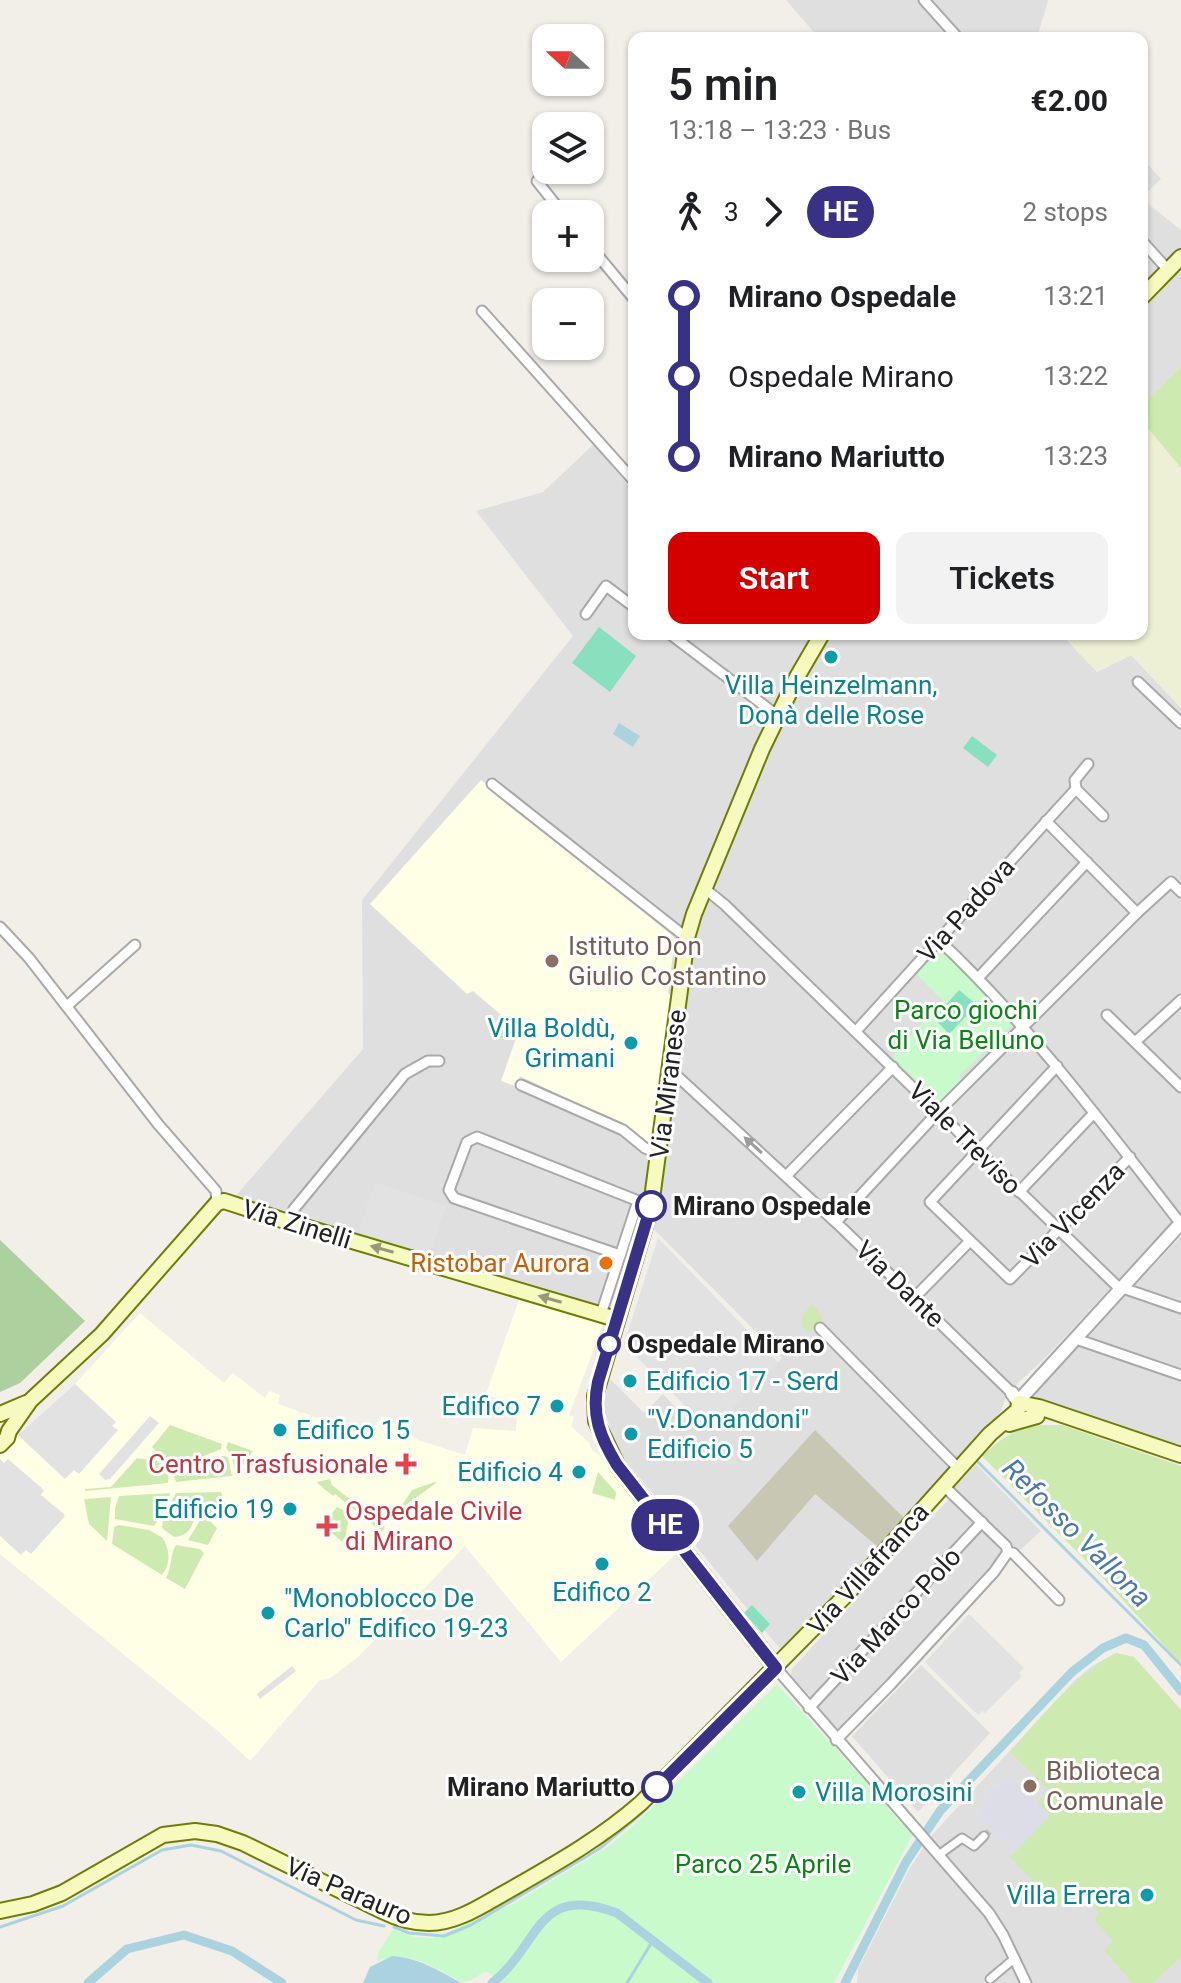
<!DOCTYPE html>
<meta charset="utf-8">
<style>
body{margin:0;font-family:Roboto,sans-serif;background:#f2f2f2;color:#202124;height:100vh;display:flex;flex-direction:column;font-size:30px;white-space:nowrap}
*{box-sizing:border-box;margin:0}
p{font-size:26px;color:#757577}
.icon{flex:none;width:44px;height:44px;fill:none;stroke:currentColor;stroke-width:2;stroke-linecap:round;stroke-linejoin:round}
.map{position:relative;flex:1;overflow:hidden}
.drawer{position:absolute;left:628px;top:32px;width:520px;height:608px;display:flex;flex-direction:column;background:#fff;border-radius:16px;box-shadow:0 2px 6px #0004}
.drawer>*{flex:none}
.badge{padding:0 16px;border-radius:26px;font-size:28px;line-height:52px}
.needle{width:52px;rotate:291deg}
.buttons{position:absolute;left:532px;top:24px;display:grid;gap:16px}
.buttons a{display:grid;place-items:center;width:72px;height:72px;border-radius:16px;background:#fff;box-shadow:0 2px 6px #0004;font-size:40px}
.map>.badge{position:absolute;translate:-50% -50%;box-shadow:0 0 0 4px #fff}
.legs{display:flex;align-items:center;gap:12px;height:88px;padding:0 40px;font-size:26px}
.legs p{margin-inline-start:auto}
.summary{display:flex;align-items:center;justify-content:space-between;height:136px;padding:0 40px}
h1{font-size:44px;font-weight:600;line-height:60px}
.action{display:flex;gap:16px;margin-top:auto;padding:16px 40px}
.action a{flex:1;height:92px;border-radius:16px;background:#d40000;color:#fff;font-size:32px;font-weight:600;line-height:92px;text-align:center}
.action a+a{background:#f2f2f2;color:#202124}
ul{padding:0 40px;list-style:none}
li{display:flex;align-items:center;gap:28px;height:80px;font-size:30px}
li i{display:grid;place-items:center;width:12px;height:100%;margin:0 10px;background:currentColor}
li i::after{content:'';width:20px;height:20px;margin:-10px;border:6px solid;border-radius:50%;background:#fff}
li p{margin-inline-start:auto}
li:first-child i{background:linear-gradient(#0000 50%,currentColor 0)}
li:last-child i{background:linear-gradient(currentColor 50%,#0000 0)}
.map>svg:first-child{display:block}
</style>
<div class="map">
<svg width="1181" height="1983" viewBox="0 0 1181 1983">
<rect width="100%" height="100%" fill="#f2efe9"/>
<g fill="#e0dfdf">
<polygon points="786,0 1047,0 1048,1 1037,38 819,38"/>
<polygon points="1142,158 1161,179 1142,197"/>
<polygon points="1142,199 1181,230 1181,366 1142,406"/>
<polygon points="594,444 634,493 634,634 1061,634 1097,672 1131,655 1181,708 1181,1213 1045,1358 1016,1385 1005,1399 1001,1411 982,1434 853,1579 781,1650 618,1451 603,1407 609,1378 644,1413 663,1394 697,1431 708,1430 782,1358 638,1213 609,1306 601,1307 233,1199 363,1049 362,900 573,636 476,511 543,492"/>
<polygon points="1181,1236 1181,1445 1036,1400 1035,1394"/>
<polygon points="976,1464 1041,1531 1019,1551 954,1488"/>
<polygon points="950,1498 976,1523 813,1699 791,1675 792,1669"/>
<polygon points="980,1529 1002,1552 913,1654 838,1732 816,1706"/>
<polygon points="1116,1653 1134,1657 1181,1710 1181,1983 857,1983 858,1969 911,1866 932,1835 1074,1681 1092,1666"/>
<polygon points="921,1665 990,1733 918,1812 852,1736"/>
</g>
<g fill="#ffffe5">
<polygon points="481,780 675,938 668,993 672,997 652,1146 648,1146 623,1126 520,1076 515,1086 501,1081 519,1030 473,991 467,994 370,904"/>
<polygon points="520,1297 604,1322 569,1415 574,1417 571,1426 589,1443 592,1450 599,1455 676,1554 561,1662 465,1546 358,1657 329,1679 320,1680 250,1761 218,1731 0,1554 0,1451 75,1384 140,1313 224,1383 233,1373 265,1398 269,1391 280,1395 278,1404 366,1435 384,1415 418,1440 465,1455 473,1428 516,1431 517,1407 486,1394"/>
</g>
<polygon fill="#c7c7b4" points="815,1430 903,1517 878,1547 815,1494 757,1561 728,1526"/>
<polygon fill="#eef0d5" points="1142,421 1181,468 1181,708 1132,655 1097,672 1061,634 1142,634"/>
<g fill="#cdebb0">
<polygon points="1181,366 1181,468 1142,421 1142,406"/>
<polygon points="812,1304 821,1314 823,1322 808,1333 803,1327 801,1318"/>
<polygon points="170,1425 222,1444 221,1449 194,1460 168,1463 152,1447"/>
<path d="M1040 1425H1062L1181 1466V1664L1102 1577 982 1456C1000 1440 1015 1427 1040 1425Z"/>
<polygon points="228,1442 253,1451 242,1467 242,1475 236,1476 232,1457 226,1448"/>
<polygon points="223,1456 228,1457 232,1476 176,1482 173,1474 178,1467"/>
<path d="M137 1458C154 1462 171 1456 168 1483L85 1491V1489L111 1487Z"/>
<polygon points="598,1472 616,1492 615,1500 592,1493"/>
<polygon points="330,1479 332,1485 385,1527 382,1532 335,1494 333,1496 316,1482"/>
<polygon points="435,1482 436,1483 398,1511 412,1490"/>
<path d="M221 1492 227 1510 221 1520 201 1506C191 1517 196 1535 174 1537L162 1528 163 1518 176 1493Z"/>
<polygon points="170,1493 169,1502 154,1526 115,1519 115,1508 119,1496"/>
<polygon points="111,1497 107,1541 89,1524 84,1499"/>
<polygon points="337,1507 350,1513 344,1543 324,1527 323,1524"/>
<polygon points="201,1519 211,1522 217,1528 208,1545 188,1540"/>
<path d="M119 1525 149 1530 163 1538C170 1552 171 1563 162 1575L112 1544 114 1527Z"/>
<path d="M176 1545 200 1549 204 1553 185 1589 166 1578C172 1567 170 1553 176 1545Z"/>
<path d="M1116 1653 1134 1657 1181 1710V1957L1153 1983H1132L1104 1950 1113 1941 1094 1920 1099 1914 1076 1890 1058 1907 1010 1857 1050 1815 1037 1803 1049 1790 1010 1752C1043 1715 1072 1677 1116 1653Z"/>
</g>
<polygon fill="#add19e" points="0,1240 85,1321 20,1383 0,1392"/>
<g fill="#c8facc">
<polygon points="941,948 1013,1024 959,1076 961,1080 938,1104 892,1056 943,1001 916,974"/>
<path d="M777 1684 913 1834 834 1983H504L486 1971 471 1980 461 1982C434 1967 409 1949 377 1961L378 1953 393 1929 415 1937 433 1938 515 1903 608 1847 634 1825Z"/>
</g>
<g fill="#88e0be">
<polygon points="599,627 636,656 610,692 572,663"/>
<polygon points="972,736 997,755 988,767 963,748"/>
<polygon points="959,990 977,1005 949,1034 934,1018"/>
<polygon points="752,1605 770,1624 762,1633 744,1613"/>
</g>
<g fill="#e2e2e2">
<polygon points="375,1182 446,1206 430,1256 358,1233"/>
<polygon points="658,1238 778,1362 709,1430 624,1344"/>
<polygon points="75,1384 116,1422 112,1426 118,1430 79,1474 74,1470 65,1479 18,1435"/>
<polygon points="150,1416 159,1423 110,1479 105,1480 99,1474"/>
<polygon points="0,1459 4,1463 8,1459 44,1490 41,1495 64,1514 65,1516 31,1554 26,1550 21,1555 0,1536"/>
<polygon points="969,1614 1024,1668 1019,1673 1022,1676 985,1713 982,1711 978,1715 925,1662"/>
<polygon points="292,1666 296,1671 260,1699 257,1694"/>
</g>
<polygon fill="#dddde8" points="1010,1776 1050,1815 1015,1852 976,1813 992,1796 987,1791 991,1786 996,1790"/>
<g fill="#aad3df">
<polygon points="619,723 640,736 633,747 613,734"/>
<path d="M392 1956C419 1958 438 1970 461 1983H363L370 1967Z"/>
</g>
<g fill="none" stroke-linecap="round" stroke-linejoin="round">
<g stroke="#aad3df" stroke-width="3">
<polyline points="978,1462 1181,1665"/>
<polyline points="0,1927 63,1906 162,1850 191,1845 221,1851 356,1920 384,1926"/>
<polyline points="394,1927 409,1933 444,1936 471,1925 599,1849 642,1813 773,1679"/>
<polyline points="627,1983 652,1942"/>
</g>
<g stroke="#aad3df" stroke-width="9">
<polyline points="88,1983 127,1949 184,1935 232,1951 282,1983"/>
<path d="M492 1983C540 1946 536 1882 617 1913L708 1983"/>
<polyline points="845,1983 906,1862 940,1811 1072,1672 1103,1648 1126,1638 1144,1645 1181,1691"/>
</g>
<polyline stroke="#c8c6c1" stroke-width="7" stroke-dasharray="7 3.5" stroke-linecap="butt" points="984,1836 992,1829"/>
<g stroke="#a9a9a9" stroke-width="11">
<g id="pedestrian">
<polyline points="940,1854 962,1838 974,1846 984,1836"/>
<polyline points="990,1979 1015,1958"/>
</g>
</g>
<g stroke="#a9a9a9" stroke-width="13">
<g id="minor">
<polyline points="924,0 958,38"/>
<polyline points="537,181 563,214"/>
<polyline points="1142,241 1168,270"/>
<polyline points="590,246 634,299"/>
<polyline points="482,311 634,481"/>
<polyline points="586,614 606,586 634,607"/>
<polyline points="670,634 778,716"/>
<polyline points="1138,682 1181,723"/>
<polyline points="492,784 687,938"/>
<polyline points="1076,789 1075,780 1088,764"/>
<polyline points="702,890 709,892 725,905 1117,1286 1181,1308"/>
<polyline points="1137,913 1171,882 1181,892"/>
<polyline points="0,927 29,958 158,1124 216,1191 217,1203"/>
<path d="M939 940C1030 1026 1104 1125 1181 1224"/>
<polyline points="978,978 1087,862"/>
<polyline points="67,1006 135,945"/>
<polyline points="1107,1015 1181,1087"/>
<polyline points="857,1030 1076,789 1103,816"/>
<polyline points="1135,1042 1181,1000"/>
<polyline points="1057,1066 930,1202 1010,1279 1130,1157"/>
<polyline points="670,1074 676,1075 843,1229 1012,1393"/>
<polyline points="521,1085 623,1130 645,1148 660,1154"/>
<polyline points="786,1176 893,1067"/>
<polyline points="1019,1192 1094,1113"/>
<polyline points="288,1222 294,1209 405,1074 428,1061 439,1061"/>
<polyline points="836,1222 938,1112 1137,913 1046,821"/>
<polyline points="620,1255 454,1198 449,1190 467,1142 477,1137 651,1206"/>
<polyline points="914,1298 970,1241"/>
<polyline points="601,1314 638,1201"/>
<polyline points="820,1328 959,1469"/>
<polyline points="1076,1339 1181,1375"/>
<polyline points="944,1486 1006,1546 1008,1552 1013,1553 1059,1600"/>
<polyline points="776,1668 989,1913 1003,1935 1026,1983"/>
<polyline points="809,1708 982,1522"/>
<polyline points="836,1740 891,1684 994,1572 1008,1552"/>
</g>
</g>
<g stroke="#a9a9a9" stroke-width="16">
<polyline id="tertiary" points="1012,1393 1019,1403 1024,1395 1181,1223"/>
</g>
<g stroke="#707d05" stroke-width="18">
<g id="secondary">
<polyline points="1142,297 1181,257"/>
<polyline points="1019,1403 1039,1407 1181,1455"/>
<polyline points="0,1414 26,1403"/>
<polyline points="1009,1424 1037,1416"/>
<polyline points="0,1445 7,1438 9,1431 30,1401 102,1334 217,1203 224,1201 288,1222 616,1319"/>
<polyline points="776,1668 617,1465 596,1421 595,1396 651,1206 687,938 694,914 762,749 797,677 822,634"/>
<path d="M0 1911 33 1904 62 1893 163 1835 195 1831 217 1834 243 1843 382 1911C396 1918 413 1923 429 1923 458 1923 484 1904 508 1891 555 1864 600 1839 641 1803L845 1596 990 1434 1018 1410 1019 1403"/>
</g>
</g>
<use href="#pedestrian" stroke="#fff" stroke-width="7"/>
<use href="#minor" stroke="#fff" stroke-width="9"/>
<use href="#tertiary" stroke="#fff" stroke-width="12"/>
<use href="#secondary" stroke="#f7fabf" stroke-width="14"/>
</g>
<defs><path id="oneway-solid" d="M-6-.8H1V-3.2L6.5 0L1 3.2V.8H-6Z" transform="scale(2)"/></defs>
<use fill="#9c9c9c" href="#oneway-solid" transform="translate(753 1145) rotate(-138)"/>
<g fill="#979978">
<use href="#oneway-solid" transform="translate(382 1249) rotate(-164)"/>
<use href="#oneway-solid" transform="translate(550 1299) rotate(-164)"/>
</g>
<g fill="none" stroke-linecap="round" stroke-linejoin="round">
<g stroke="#fff" stroke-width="18">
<path id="line-1" d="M651 1206 598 1382C591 1415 600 1437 617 1465L776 1668 657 1787"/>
</g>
<use href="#line-1" stroke="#393185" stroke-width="12"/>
</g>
<g fill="#0f9aa8" stroke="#fff" stroke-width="3">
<circle cx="831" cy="657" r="8"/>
<circle cx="631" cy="1043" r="8"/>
<circle cx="630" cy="1381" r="8"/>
<circle cx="557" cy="1406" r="8"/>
<circle cx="280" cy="1430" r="8"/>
<circle cx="631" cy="1434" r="8"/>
<circle cx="579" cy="1472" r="8"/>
<circle cx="290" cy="1509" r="8"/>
<circle cx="602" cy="1564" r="8"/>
<circle cx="268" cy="1613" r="8"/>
<circle cx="799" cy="1792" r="8"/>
<circle cx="1147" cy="1895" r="8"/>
</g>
<g fill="#8d6e63" stroke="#fff" stroke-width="3">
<circle cx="552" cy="961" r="8"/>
<circle cx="1030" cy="1786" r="8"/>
</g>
<g fill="#fff" stroke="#393185" stroke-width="4">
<circle cx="651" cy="1206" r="14"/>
<circle cx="609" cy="1344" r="10"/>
<circle cx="657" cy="1787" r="14"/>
</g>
<circle fill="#e8710a" stroke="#fff" stroke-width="3" cx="606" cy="1263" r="8"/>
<g fill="#e0444e" stroke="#fff" stroke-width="3">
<path d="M402 1452h8v8h8v8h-8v8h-8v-8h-8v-8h8z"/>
<path d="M323 1514h8v8h8v8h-8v8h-8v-8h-8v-8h8z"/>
</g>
<g text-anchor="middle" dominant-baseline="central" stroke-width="6" stroke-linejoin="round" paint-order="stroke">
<g font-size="26" fill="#0d838f" stroke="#fff" text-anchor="end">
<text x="831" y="685" text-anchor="middle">Villa Heinzelmann,<tspan x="831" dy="30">Donà delle Rose</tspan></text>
<text x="615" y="1028">Villa Boldù,<tspan x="615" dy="30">Grimani</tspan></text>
<text x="646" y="1381" text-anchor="start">Edificio 17 - Serd</text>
<text x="541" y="1406">Edifico 7</text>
<text x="647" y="1419" text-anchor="start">"V.Donandoni"<tspan x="647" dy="30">Edificio 5</tspan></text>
<text x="296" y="1430" text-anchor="start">Edifico 15</text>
<text x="563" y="1472">Edificio 4</text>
<text x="274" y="1509">Edificio 19</text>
<text x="602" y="1592" text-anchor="middle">Edifico 2</text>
<text x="284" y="1598" text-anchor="start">"Monoblocco De<tspan x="284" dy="30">Carlo" Edifico 19-23</tspan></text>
<text x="815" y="1792" text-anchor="start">Villa Morosini</text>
<text x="1131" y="1895">Villa Errera</text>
</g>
<g font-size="26" fill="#222" stroke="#fff">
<text transform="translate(966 910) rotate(-48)">Via Padova</text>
<text transform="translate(668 1084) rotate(-83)">Via Miranese</text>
<text transform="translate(965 1138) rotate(45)">Viale Treviso</text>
<text transform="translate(1073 1215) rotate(-46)">Via Vicenza</text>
<text transform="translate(297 1224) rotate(17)">Via Zinelli</text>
<text transform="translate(900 1284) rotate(44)">Via Dante</text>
<text transform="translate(868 1569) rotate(-48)">Via Villafranca</text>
<text transform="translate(896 1616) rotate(-47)">Via Marco Polo</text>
<text transform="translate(349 1891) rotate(23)">Via Parauro</text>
</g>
<g font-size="26" fill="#785e54" stroke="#fff" text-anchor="start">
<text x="568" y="946">Istituto Don<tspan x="568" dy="30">Giulio Costantino</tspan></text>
<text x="1046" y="1771">Biblioteca<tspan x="1046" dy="30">Comunale</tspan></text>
</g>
<g font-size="26" fill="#0c8416" stroke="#fff">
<text x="966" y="1010">Parco giochi<tspan x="966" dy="30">di Via Belluno</tspan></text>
<text x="763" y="1864">Parco 25 Aprile</text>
</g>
<g font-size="26" font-weight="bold" fill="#222" stroke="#fff" text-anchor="start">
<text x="673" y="1206">Mirano Ospedale</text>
<text x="627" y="1344">Ospedale Mirano</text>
<text x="635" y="1787" text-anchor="end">Mirano Mariutto</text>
</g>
<g font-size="26" fill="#c56008" stroke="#fff" text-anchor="end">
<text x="590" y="1263">Ristobar Aurora</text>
</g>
<g font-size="26" fill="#be3a42" stroke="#fff" text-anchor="end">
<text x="388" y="1464">Centro Trasfusionale</text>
<text x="345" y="1511" text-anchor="start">Ospedale Civile<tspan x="345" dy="30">di Mirano</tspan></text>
</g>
<g font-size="28" font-style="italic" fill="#4a7aab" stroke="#fff">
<text transform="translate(1077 1533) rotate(45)">Refosso Vallona</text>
</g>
</g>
</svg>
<div class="buttons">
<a><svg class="needle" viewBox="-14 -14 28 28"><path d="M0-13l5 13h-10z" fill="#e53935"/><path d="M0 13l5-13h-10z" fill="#757577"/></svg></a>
<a><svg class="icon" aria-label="layers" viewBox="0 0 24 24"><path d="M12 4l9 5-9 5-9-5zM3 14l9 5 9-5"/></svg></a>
<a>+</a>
<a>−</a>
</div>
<b class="badge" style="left:665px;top:1525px;background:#393185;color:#fff">HE</b>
<section class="drawer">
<div class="summary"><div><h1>5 min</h1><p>13:18 – 13:23 · Bus</p></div><b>€2.00</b></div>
<div class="legs"><svg class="icon" aria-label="walk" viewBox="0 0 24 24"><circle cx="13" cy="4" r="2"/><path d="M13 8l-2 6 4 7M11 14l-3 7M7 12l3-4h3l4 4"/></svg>3<svg class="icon" aria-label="forward" viewBox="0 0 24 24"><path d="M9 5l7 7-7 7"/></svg><b class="badge" style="background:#393185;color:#fff">HE</b><p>2 stops</p></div>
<ul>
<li><i style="color:#393185"></i><b>Mirano Ospedale</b><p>13:21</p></li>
<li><i style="color:#393185"></i><span>Ospedale Mirano</span><p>13:22</p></li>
<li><i style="color:#393185"></i><b>Mirano Mariutto</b><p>13:23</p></li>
</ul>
<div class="action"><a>Start</a><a>Tickets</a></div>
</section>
</div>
